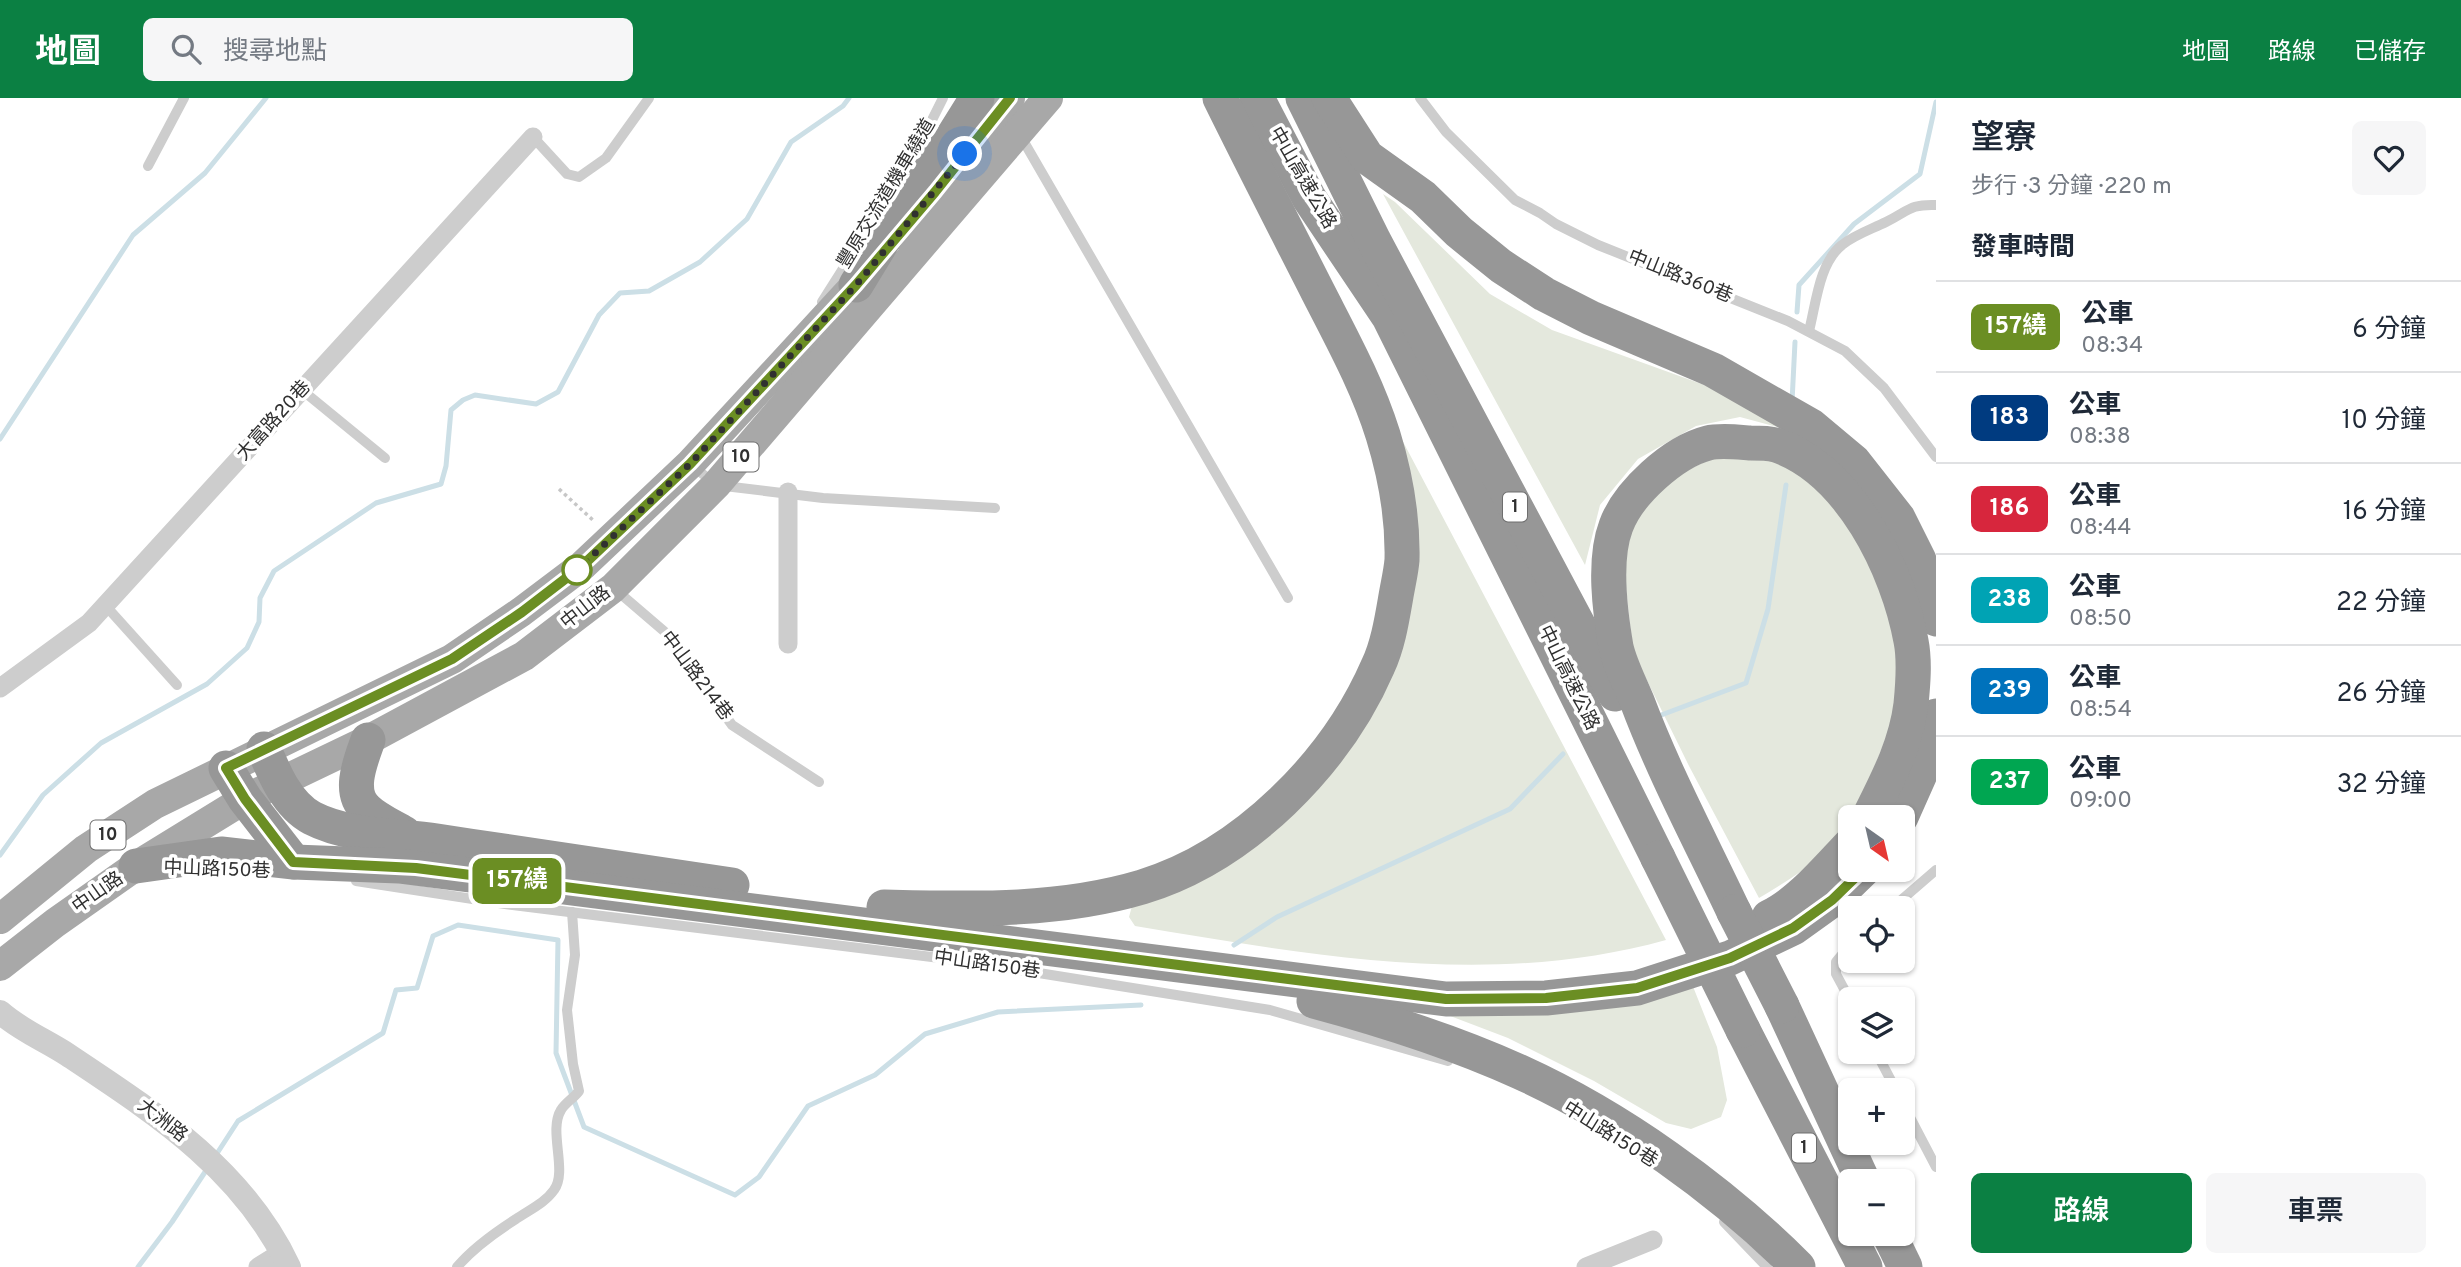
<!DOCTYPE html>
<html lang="zh-TW">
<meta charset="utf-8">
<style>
body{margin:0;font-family:Overpass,"Noto Sans TC",sans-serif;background:#f6f6f7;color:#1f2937;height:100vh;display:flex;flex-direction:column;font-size:26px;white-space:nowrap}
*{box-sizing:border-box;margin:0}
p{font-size:23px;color:#747a83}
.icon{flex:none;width:38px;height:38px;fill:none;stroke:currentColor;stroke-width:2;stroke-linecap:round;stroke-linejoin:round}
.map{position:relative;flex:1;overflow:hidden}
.sheet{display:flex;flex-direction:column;background:#fff;width:525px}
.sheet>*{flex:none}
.badge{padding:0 14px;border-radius:10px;font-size:24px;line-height:46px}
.needle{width:46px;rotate:146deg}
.tools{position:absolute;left:1838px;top:707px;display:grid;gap:14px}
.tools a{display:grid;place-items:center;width:77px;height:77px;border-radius:10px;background:#fff;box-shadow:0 2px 5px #0004;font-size:35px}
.you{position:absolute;width:35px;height:35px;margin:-18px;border:5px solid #fff;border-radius:50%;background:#1a73e8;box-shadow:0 0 0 10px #1a73e833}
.map>.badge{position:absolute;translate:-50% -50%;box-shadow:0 0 0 4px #fff}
h2{padding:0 35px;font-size:26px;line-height:63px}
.round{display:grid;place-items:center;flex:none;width:74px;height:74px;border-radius:10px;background:#f6f6f7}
.summary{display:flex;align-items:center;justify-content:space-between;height:119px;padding:0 35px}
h1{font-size:33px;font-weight:600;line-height:52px}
.action{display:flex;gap:14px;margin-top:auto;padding:14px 35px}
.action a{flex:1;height:80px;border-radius:10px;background:#0b8043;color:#fff;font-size:28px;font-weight:600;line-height:80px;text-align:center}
.action a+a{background:#f6f6f7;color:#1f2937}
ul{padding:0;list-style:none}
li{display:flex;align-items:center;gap:21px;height:91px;padding:0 35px;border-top:2px solid #e0e1e3}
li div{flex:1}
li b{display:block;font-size:26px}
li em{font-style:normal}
li .badge{min-width:77px;font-weight:700;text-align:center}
header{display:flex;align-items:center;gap:42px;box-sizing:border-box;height:98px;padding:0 35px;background:#0b8043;color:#fff}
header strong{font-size:33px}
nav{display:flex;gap:38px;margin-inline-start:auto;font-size:24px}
.search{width:490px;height:63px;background:#f6f6f7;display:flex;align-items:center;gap:18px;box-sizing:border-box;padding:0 24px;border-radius:10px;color:#747a83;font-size:26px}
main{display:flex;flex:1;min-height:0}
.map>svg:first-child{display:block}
</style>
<header>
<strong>地圖</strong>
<div class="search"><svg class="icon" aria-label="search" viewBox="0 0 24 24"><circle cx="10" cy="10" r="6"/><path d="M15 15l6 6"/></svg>搜尋地點</div>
<nav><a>地圖</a><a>路線</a><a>已儲存</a></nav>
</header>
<main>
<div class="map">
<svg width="1936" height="1169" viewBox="0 0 1936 1169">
<rect width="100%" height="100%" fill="#fff"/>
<g fill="#e4e8dd">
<polygon points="1383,96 1395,104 1490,196 1552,232 1710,289 1811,338 1740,319 1696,328 1638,361 1600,407 1585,467"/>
<path d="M1390 319 1666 842C1489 891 1312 857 1135 828L1129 819 1132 808 1190 787 1392 560Z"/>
<path d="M1717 358H1766L1811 375 1872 457 1903 553 1899 606 1855 719H1850C1850 747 1782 786 1759 800L1689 668 1633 554 1622 452 1637 421 1667 382Z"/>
<polygon points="1692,886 1717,949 1727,1002 1721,1019 1691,1031 1666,1025 1594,983 1508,940 1424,908"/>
</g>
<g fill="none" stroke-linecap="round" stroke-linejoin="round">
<g stroke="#ccdfe6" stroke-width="5">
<polyline points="1797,214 1799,187 1854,126 1920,76 1936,4"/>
<polyline points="1792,304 1795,244"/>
<polyline points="0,341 133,137 205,75 266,0"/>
<polyline points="1656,619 1746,585 1768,511 1786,387"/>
<polyline points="0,757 43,697 101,645 207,586 247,550 259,524 260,500 274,473 376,405 441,386 446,368 451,312 463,302 475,297 536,306 558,294 599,217 620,195 649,193 700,164 747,121 791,44 843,8 849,0"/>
<polyline points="1234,847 1277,819 1510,711 1563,656"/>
<polyline points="216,1057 238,1023 383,935 396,892 417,890 433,838 458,827 558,842 556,955 584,1029 735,1097 759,1079 808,1008 875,977 925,936 998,914 1141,907"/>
<polyline points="138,1169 172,1124 207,1071"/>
</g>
<polyline stroke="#c7c7c7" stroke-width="3.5" stroke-dasharray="3.5 3.5" stroke-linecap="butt" points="559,391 595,424"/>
<g stroke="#cdcdcd" stroke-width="10">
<polyline points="1420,0 1446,34 1515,102 1540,115 1556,126 1598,147 1788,223 1845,253 1884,290 1936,359"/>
<polyline points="1020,37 1288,500"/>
<polyline points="533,39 567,76 579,79 606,60 649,0"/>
<polyline points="148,68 184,0"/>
<polyline points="822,204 913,60 943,0"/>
<path d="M1809 233C1816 206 1819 165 1842 147 1854 137 1872 131 1886 124 1909 113 1909 106 1936 107"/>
<polyline points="302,292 385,360"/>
<polyline points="693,368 716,387 823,400 995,410"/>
<polyline points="616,492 665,534 732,627 819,684"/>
<polyline points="105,507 177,587"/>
<polyline points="356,783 505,806 964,863 1270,912 1448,963"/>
<polyline points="1892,810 1936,772"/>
<polyline points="1850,847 1836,864 1836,876 1850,902"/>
<polyline points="1876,954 1896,992"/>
<polyline points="1902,1004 1936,1069"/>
<polyline points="1724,1124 1767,1169"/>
<path d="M457 1169C473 1150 494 1135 516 1121 529 1112 545 1105 554 1092 568 1073 548 1033 561 1012 565 1005 574 1000 579 993L573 966 567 912 575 857 572 814"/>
</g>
<g stroke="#cdcdcd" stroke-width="19">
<polyline points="788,546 788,394"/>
<polyline points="0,590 89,525 533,39"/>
<polyline points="258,1169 282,1154"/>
<polyline points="1586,1169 1653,1142"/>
</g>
<path stroke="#cdcdcd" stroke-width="24" d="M0 914C20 932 45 942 68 957 155 1015 243 1071 289 1169"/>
<g stroke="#a8a8a8" stroke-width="30">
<polyline points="900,136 1010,0"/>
<polyline points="0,821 86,751 155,706 452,561 521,514 582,468 690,366 870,171"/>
<polyline points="0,868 55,825 136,768 245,701 368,642 524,558 613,490 716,387 1048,0"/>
</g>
<g stroke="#979797" stroke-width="35">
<polyline points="1257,0 1309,100 1389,219 1658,760"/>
<polyline points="1303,0 1374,143 1615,596"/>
<polyline points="1329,0 1367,59 1423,99 1459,134 1501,168 1544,196 1591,220 1713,272 1811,328 1854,364 1898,420 1919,462 1936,521"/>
<polyline points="856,187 913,93 952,40 977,0"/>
<path d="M368 642C361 662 347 694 366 711 376 721 392 728 404 735"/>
<path d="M264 651C274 675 287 707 312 720 349 739 396 737 437 743 535 758 633 772 732 787"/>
<polyline points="226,670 245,701 294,764"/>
<polyline points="1901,719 1921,674 1936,618"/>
<polyline points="136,768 221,756 294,764 399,768 1446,901 1546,900 1637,890 1730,860 1793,830 1832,802 1863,772"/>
<path d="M884 809C971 811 1058 814 1142 789 1244 758 1336 665 1378 568 1388 547 1392 521 1396 498 1398 486 1401 474 1402 462 1403 421 1395 376 1383 337 1367 286 1342 241 1318 194 1285 129 1252 65 1220 0"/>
<path d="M1734 814C1701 744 1664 675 1637 603 1630 586 1620 567 1616 549 1610 514 1603 462 1616 428 1628 395 1673 354 1708 345 1720 342 1737 344 1750 345 1758 345 1768 345 1776 347 1850 372 1898 471 1911 543 1915 563 1913 586 1911 606 1906 647 1887 683 1869 719"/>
<path d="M1769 819C1799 805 1827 771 1850 747"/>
<path d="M1314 903C1385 922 1454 944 1520 974 1619 1019 1721 1092 1798 1169"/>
<polyline points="1782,908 1863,1083"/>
<polyline points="1743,932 1865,1169"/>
<polyline points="1889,1136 1905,1169"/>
</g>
<g stroke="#979797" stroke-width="35">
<polyline points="1658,760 1743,932"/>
<polyline points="1734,814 1782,908"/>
</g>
</g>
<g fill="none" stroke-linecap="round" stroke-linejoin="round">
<g stroke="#fff" stroke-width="16">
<polyline id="line" points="1010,0 935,94 856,187 690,366 582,468 522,514 452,561 226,670 245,701 293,764 416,770 1446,901 1546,900 1637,890 1730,860 1793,830 1832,802 1863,772"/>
</g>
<use href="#line" stroke="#6b8e23" stroke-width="10"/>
<polyline stroke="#303030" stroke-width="7" stroke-dasharray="0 12.6" points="577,472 690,366 856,187 965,56"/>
</g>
<circle fill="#fff" stroke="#6b8e23" stroke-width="3.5" cx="577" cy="472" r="14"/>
<g text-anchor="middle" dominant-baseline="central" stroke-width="7" stroke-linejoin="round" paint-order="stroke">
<g fill="#fff" stroke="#6e6e6e" stroke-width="2">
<rect x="723.5" y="344.5" width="35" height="29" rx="5"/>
<rect x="1503" y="394.5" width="24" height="29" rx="5"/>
<rect x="90.5" y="722.5" width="35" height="29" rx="5"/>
<rect x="1792" y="1035.5" width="24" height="29" rx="5"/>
</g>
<g font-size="18" font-weight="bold" fill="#303030">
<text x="741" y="359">10</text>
<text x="1515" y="409">1</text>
<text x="108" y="737">10</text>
<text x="1804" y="1050">1</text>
</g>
<g font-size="19" fill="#303030" stroke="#fff">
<text transform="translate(1302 80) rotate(60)">中山高速公路</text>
<text transform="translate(887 96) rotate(-59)">豐原交流道機車繞道</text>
<text transform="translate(1680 179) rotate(22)">中山路360巷</text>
<text transform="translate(274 323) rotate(-48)">大富路20巷</text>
<text transform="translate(586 510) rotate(-38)">中山路</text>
<text transform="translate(696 578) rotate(53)">中山路214巷</text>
<text transform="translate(1568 580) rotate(64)">中山高速公路</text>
<text transform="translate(217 772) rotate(2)">中山路150巷</text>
<text transform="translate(98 795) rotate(-35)">中山路</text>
<text transform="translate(987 867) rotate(8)">中山路150巷</text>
<text transform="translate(162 1023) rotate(38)">大洲路</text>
<text transform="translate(1610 1037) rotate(32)">中山路150巷</text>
</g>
</g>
</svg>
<div class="tools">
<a><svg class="needle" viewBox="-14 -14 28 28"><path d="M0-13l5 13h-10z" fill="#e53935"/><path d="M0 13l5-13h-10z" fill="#747a83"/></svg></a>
<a><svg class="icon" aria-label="locate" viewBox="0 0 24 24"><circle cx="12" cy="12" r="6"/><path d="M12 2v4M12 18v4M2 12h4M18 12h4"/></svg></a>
<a><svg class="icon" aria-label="layers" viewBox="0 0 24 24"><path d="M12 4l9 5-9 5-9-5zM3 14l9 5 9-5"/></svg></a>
<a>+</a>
<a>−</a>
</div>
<div class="you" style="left:965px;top:56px"></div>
<b class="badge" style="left:517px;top:783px;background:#6b8e23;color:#fff">157繞</b>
</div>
<section class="sheet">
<div class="summary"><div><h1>望寮</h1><p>步行 · 3 分鐘 · 220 m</p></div><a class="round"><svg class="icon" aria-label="heart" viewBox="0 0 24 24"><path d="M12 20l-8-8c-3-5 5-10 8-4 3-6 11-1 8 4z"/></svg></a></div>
<h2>發車時間</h2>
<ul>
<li><span class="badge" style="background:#6b8e23;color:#fff">157繞</span><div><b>公車</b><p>08:34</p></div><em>6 分鐘</em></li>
<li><span class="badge" style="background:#003b80;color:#fff">183</span><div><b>公車</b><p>08:38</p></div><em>10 分鐘</em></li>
<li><span class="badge" style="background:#d7263d;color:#fff">186</span><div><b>公車</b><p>08:44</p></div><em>16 分鐘</em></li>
<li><span class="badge" style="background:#00a3b4;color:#fff">238</span><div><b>公車</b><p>08:50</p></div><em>22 分鐘</em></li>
<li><span class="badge" style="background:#0072bc;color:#fff">239</span><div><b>公車</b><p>08:54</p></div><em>26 分鐘</em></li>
<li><span class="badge" style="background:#00a651;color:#fff">237</span><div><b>公車</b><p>09:00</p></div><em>32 分鐘</em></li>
</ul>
<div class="action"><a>路線</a><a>車票</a></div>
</section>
</main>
